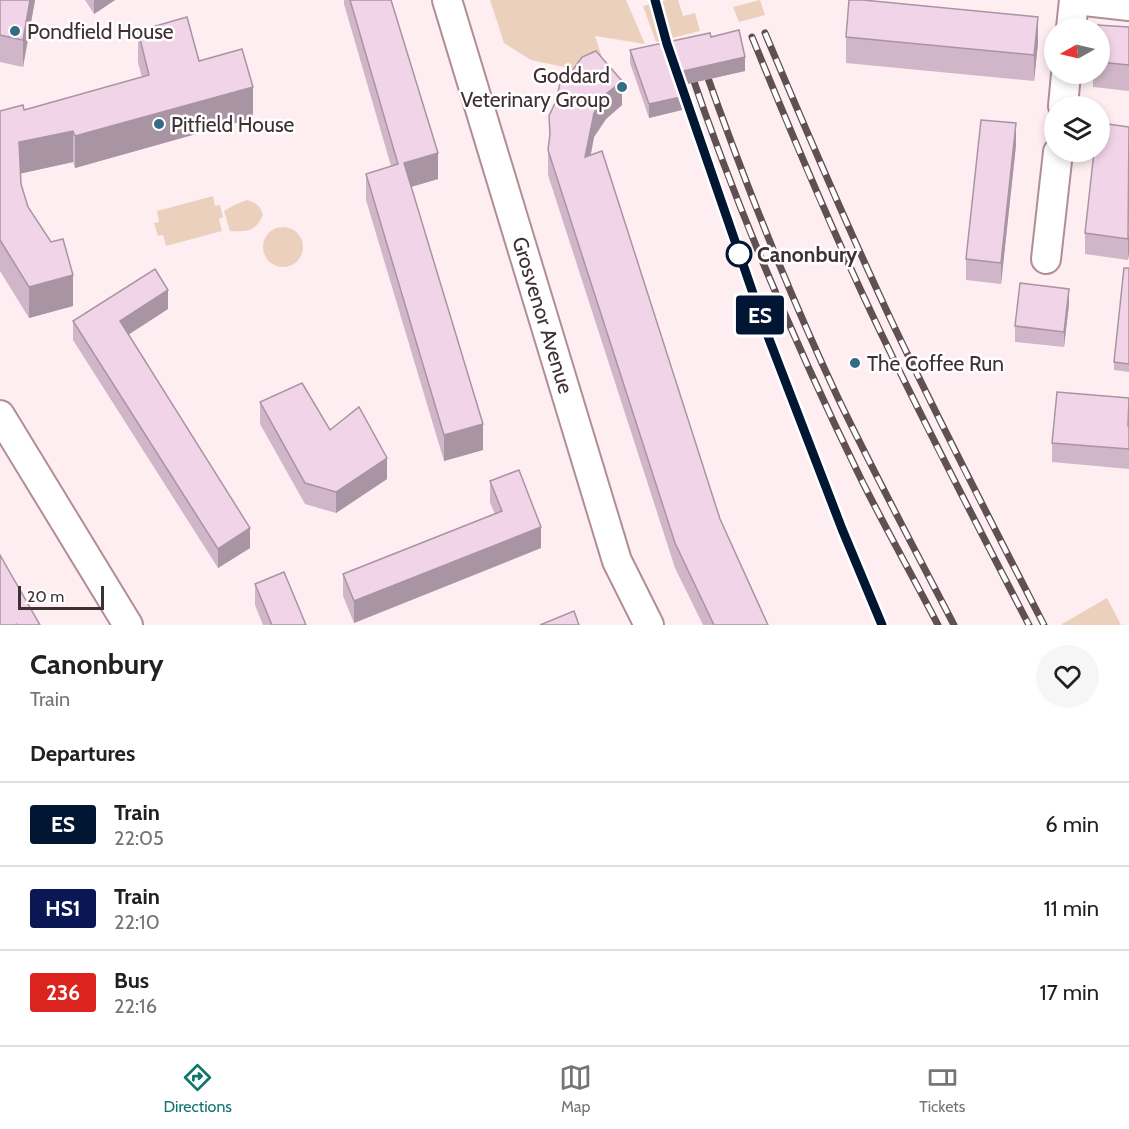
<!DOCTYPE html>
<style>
body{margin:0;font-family:Cabin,sans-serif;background:#f6f6f6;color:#202124;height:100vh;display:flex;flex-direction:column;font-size:22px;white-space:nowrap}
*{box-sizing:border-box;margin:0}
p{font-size:20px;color:#757577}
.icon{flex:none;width:33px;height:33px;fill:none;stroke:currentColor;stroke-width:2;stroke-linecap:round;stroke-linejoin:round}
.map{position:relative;height:625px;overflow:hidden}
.side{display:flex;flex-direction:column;background:#fff;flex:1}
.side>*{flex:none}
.badge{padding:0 12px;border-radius:4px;font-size:21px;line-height:39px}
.needle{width:39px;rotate:262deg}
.buttons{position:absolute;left:1044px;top:18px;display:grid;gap:12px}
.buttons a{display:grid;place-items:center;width:66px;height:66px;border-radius:50%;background:#fff;box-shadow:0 3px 9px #0003;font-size:30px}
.scale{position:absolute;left:18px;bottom:15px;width:86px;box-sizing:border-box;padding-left:6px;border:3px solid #3f3033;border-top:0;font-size:16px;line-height:21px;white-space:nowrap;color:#3f3033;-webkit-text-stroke:4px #fff;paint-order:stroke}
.map>.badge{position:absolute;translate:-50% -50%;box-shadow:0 0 0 3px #fff}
h2{padding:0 30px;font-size:22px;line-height:54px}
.round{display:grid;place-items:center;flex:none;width:63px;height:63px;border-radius:32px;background:#f6f6f6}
.summary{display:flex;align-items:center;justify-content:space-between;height:102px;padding:0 30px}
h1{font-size:28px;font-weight:700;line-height:45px}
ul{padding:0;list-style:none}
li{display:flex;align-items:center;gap:18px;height:84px;padding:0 30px;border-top:2px solid #e0e0e0}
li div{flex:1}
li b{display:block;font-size:22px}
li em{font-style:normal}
li .badge{min-width:66px;font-weight:700;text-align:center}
.tab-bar{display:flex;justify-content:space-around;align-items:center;height:84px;border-top:2px solid #e0e0e0;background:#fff;font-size:16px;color:#757577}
.tab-bar a{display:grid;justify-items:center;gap:3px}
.tab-bar .selected{color:#0f766e}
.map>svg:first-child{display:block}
</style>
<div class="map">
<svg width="1129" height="625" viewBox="0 0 1129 625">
<rect width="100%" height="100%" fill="#feeef1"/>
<g fill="#ecd0be">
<polygon points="490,0 626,0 645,44 595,36 602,57 578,70 531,60 504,43"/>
<polygon points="667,0 678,0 683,16 695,13 700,31 656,42 643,6"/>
<polygon points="760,0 765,15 739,22 733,7"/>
<polygon points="213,196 215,206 220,205 223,217 219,219 222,231 166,246 163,235 158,236 154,223 159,222 157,211"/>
<path d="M247 200C256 203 260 205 263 215 256 231 247 232 230 231L224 211 234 205Z"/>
<circle cx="283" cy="247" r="20"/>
<polygon points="1107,598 1121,625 1062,625 1062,624"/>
</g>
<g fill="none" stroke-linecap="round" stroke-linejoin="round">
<g stroke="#b18e96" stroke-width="32">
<g id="minor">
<polyline points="447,0 617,561 649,625"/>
<polyline points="1076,0 1129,6"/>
<polyline points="1071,28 1074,0"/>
<polyline points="1063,106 1066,74"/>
<polyline points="1046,259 1058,152"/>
<polyline points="0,415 128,625"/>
</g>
</g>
<use href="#minor" stroke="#fff" stroke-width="28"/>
<g stroke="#5f5053" stroke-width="7">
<g id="rail">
<path d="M765 33C806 130 847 226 891 320 940 423 992 524 1044 625"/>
<path d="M752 37C792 135 833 233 879 329 927 429 978 527 1029 625"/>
<path d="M703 64C743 178 787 289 838 398 875 475 915 550 954 625"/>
<path d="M689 67C737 209 796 346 862 481 886 529 913 577 938 625"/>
</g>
</g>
<use href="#rail" stroke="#fff" stroke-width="4.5" stroke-dasharray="14" stroke-linecap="butt"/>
</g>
<g fill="#d0b6c8">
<polygon points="0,0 35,0 23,67 0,62"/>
<polygon points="85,0 115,0 94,14"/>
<polygon points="344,0 391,0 438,179 411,187 483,450 444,461 366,200 366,174 391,166 344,4"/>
<polygon points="1129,27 1129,91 1093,87 1093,74 1100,74 1100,28"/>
<polygon points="138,31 199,61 253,118 75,168 73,162 21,173 21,184 28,207 73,306 29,318 0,271 0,111 24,110 142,77 138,63"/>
<polygon points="711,37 745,71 687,84 690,108 649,118 630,63 630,50"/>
<polygon points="846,37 1038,43 1034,81 846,63"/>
<polygon points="572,71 622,105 606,119 594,137 591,155 720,519 768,625 703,625 675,568 548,175 548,150"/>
<polygon points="1129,127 1128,260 1085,254 1085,233"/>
<polygon points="1016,145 1001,284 966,280 966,259"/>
<polygon points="1129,268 1129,372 1114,370 1114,362"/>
<polygon points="1069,304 1064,347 1015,342 1015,326"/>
<polygon points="168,309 128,335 250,548 218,568 73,340 73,321"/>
<polygon points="1129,398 1129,469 1052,462 1052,443"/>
<polygon points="260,402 330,430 387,479 336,513 305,504 260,424"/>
<polygon points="490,481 541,548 354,623 343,596 343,574 495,514 490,503"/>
<polygon points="255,584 306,625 263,625 255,605"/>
</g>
<g fill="#a994a3">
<polygon points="30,0 35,0 23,67 23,40"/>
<polygon points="94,0 115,0 94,14"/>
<polygon points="1038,17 1038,43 1034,81 1034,55"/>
<polygon points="745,57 745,71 683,85 683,71"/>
<polygon points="622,81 622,105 606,119 594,137 585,182 585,157 594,113 606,94"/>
<polygon points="253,87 253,118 75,168 75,136"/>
<polygon points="690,95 690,108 649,118 649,104"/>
<polygon points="1016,123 1016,145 1001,284 1001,263"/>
<polygon points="73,131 73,162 19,174 19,142"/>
<polygon points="438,153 438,179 404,189 404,163"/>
<polygon points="1129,232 1129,254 1128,260 1128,239"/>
<polygon points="73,275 73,306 29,318 29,287"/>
<polygon points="1069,289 1069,304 1064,347 1064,332"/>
<polygon points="168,290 168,309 120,340 120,321"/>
<polygon points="483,424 483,450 444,461 444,435"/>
<polygon points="387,458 387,479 336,513 336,492"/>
<polygon points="541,527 541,548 354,623 354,601"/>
<polygon points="250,528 250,548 218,568 218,549"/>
</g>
<g fill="#f2d4e9" stroke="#a994a3" stroke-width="1.5">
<polygon points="0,0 30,0 23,40 0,35"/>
<polygon points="350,0 391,0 438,153 404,163 483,424 444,435 366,174 398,164"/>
<polygon points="849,0 863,0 1038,17 1034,55 846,37"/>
<polygon points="187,17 199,61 242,49 253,87 75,136 73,131 19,142 21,184 28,207 51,242 63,239 73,275 29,287 0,240 0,111 23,105 24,110 149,75 138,31"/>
<polygon points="1097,25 1129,27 1129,65 1100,62 1100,28 1096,28"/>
<polygon points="739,30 745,57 683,71 690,95 649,104 630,50 710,33 711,37"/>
<polygon points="596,51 622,81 606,94 594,113 585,157 602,151 720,519 768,625 714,625 675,543 548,150 550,134 549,116 556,101 560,83 572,71 582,57"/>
<polygon points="981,120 1016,123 1001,263 966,259"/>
<polygon points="1100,123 1129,127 1128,239 1085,233 1094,152 1100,152"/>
<polygon points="1124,268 1129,268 1129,364 1114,362"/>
<polygon points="155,269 168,290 120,321 250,528 218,549 73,321"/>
<polygon points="1020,283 1069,289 1064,332 1015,326"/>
<polygon points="302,383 330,430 359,407 387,458 336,492 305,483 260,402"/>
<polygon points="1057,392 1129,398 1128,426 1129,426 1129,449 1052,443"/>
<polygon points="519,470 541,527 354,601 343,574 502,511 490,481"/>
<polygon points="0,555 40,625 16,625 17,624 15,625 0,625"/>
<polygon points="284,572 306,625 272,625 255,584"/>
<polygon points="574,611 579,625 540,625"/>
</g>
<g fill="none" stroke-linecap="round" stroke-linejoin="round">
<g stroke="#fff" stroke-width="14">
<polyline id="line" points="655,0 667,44 766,331 842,529 882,625"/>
</g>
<use href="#line" stroke="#011633" stroke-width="9"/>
</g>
<g fill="#346b85" stroke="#fff" stroke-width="2">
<circle cx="15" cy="31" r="6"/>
<circle cx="622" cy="87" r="6"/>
<circle cx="159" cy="124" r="6"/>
<circle cx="855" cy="363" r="6"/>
</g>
<circle fill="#fff" stroke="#011633" stroke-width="3" cx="739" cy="254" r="12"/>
<g text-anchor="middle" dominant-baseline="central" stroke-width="5" stroke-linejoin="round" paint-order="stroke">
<g font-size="21" fill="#3f3033" stroke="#fff" text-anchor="start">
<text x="27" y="31">Pondfield House</text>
<text x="610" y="75" text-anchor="end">Goddard<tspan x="610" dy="24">Veterinary Group</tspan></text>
<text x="171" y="124">Pitfield House</text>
<text x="867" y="363">The Coffee Run</text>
</g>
<g font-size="21" font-weight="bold" fill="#3f3033" stroke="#fff" text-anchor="start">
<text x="757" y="254">Canonbury</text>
</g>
<g font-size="21" fill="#3f3033" stroke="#fff">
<text transform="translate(543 315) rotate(73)">Grosvenor Avenue</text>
</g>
</g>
</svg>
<div class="buttons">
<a><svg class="needle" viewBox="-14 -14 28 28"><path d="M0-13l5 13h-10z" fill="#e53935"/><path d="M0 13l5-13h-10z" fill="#757577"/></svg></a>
<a><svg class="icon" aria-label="layers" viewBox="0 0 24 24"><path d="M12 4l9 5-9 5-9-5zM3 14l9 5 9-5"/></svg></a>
</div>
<div class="scale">20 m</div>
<b class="badge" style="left:760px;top:315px;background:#011633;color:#fff">ES</b>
</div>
<section class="side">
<div class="summary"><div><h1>Canonbury</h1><p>Train</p></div><a class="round"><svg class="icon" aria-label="heart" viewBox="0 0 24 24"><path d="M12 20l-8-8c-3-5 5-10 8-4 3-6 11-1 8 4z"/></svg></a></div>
<h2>Departures</h2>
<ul>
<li><span class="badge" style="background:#011633;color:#fff">ES</span><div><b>Train</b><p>22:05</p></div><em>6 min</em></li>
<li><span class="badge" style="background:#091855;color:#fff">HS1</span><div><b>Train</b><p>22:10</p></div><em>11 min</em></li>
<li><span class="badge" style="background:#dc241f;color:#fff">236</span><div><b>Bus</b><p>22:16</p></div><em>17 min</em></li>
</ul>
</section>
<nav class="tab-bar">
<a class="selected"><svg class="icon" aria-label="directions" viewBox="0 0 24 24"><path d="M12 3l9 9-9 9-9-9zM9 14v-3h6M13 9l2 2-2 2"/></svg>Directions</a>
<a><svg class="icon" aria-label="map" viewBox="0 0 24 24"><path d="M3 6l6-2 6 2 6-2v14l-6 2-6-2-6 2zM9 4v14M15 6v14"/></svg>Map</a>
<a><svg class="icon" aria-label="tickets" viewBox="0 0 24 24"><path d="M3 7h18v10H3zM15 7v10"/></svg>Tickets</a>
</nav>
